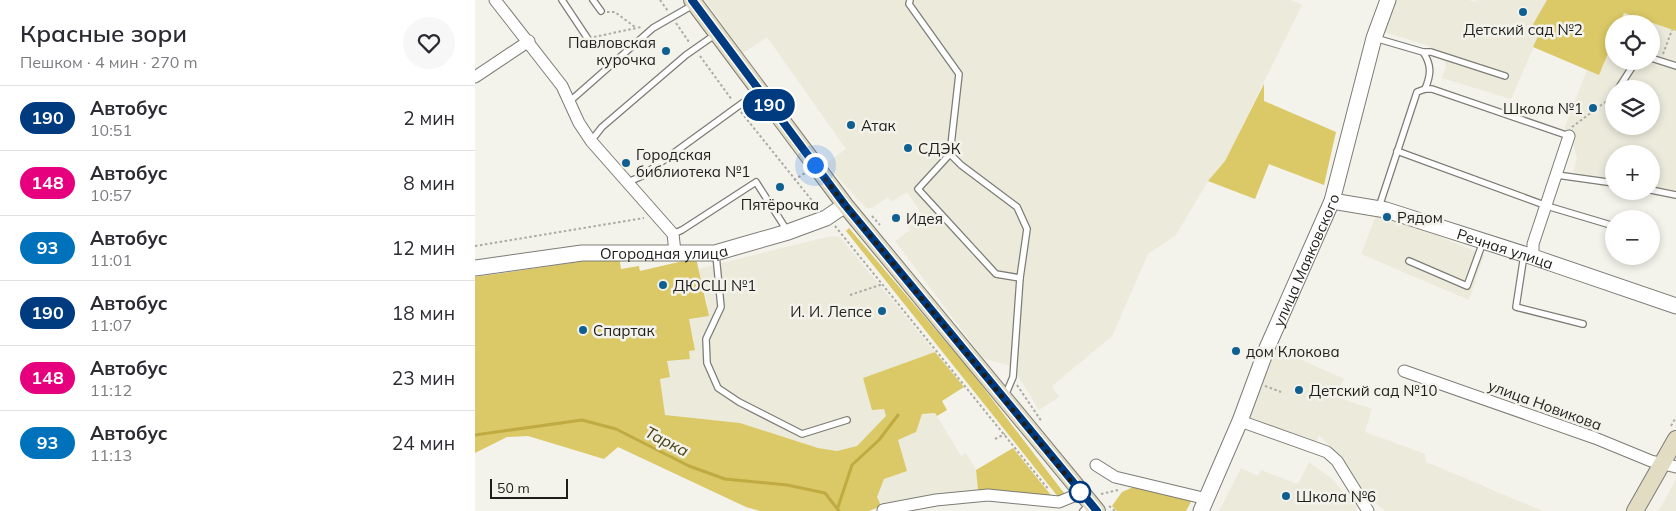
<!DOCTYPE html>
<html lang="ru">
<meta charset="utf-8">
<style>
body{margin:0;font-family:Mulish,sans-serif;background:#f7f7f7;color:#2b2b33;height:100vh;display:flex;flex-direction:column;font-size:19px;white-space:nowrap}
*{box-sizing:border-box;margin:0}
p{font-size:16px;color:#7c7c81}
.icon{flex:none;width:28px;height:28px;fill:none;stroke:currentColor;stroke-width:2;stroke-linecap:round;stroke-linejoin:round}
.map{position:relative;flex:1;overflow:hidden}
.side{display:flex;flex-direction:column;background:#fff;width:475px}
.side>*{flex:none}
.badge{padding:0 10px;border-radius:16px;font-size:18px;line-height:32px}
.controls{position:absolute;left:1130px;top:15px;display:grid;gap:10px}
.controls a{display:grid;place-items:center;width:55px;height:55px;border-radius:50%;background:#fff;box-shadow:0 2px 8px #0003;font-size:25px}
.scale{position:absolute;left:15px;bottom:12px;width:78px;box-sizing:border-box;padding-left:5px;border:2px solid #1e1e1b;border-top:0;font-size:14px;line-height:18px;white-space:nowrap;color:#1e1e1b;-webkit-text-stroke:4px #f3f2eb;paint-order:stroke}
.you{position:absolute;width:25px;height:25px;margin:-12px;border:4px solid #fff;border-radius:50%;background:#1a73e8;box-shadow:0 0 0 8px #1a73e833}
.map>.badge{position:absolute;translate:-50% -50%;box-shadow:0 0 0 2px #fff}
.round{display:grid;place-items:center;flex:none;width:52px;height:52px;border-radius:26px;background:#f7f7f7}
.summary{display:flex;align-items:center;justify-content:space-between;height:85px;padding:0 20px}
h1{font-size:24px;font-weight:600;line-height:38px}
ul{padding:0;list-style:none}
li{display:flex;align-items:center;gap:15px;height:65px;padding:0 20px;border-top:1px solid #e1e1e2}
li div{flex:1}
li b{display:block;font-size:19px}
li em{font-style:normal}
li .badge{min-width:55px;font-weight:700;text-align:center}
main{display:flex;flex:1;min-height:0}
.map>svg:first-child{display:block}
</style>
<main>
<section class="side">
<div class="summary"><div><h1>Красные зори</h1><p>Пешком · 4 мин · 270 m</p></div><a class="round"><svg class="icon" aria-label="heart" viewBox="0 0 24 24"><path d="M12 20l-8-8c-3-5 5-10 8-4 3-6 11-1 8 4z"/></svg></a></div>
<ul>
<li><span class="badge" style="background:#003b80;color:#fff">190</span><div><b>Автобус</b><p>10:51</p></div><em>2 мин</em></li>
<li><span class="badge" style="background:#e6007e;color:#fff">148</span><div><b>Автобус</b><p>10:57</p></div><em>8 мин</em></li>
<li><span class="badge" style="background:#0072bc;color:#fff">93</span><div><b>Автобус</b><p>11:01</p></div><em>12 мин</em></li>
<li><span class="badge" style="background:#003b80;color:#fff">190</span><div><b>Автобус</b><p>11:07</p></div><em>18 мин</em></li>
<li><span class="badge" style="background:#e6007e;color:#fff">148</span><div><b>Автобус</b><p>11:12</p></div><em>23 мин</em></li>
<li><span class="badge" style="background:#0072bc;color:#fff">93</span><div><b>Автобус</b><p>11:13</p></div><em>24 мин</em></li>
</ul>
</section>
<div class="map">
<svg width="1201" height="511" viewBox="0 0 1201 511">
<rect width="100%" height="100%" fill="#f3f2eb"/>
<g fill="#eceadb" fill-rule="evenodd">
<polygon points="230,0 816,0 827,5 750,161 733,181 701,235 673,254 637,336 577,386 584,397 564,410 540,371 543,368 508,358 420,241 435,230 431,223 446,213 432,192 416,202 413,197 397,208 391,208 351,164 371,149 292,37 268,53"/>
<polygon points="920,0 994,0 1000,2 1001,0 1072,0 1057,26 1066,30 1036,99 967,78 971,67 970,61 958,57 954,46 909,32"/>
<path d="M1149 13 1201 31V197L1159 191H1176V154H1139V188L1125 186 1127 178 1098 172 1102 158 1097 140 1099 134 1089 129 1112 70 1124 75 1139 39V61H1176V24H1145ZM1139 89H1176V126H1139Z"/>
<polygon points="903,211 1009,255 994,300 886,254"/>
<polygon points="356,236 365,237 460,352 388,378 392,392 409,409 411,416 401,427 382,446 362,451 343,448 265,423 189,415 185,378 192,361 215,359 214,351 219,341 214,318 233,305 223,269"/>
<polygon points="800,348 869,379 861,397 897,409 890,432 950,454 951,462 1068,511 910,511 888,493 867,459 844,435 841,442 773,418"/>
<polygon points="460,413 486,456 491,453 501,470 503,490 406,506 402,497 423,440 441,432 447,414"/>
<polygon points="834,462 856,478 882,507 880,511 744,511 766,468 783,476 786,470 823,484"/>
<polygon points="1201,479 1201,511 1183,511 1186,507"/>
</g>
<g fill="#dbc866">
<polygon points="1072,0 1201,0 1201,31 1149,13 1145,24 1139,24 1139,39 1124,75 1058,47 1066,30 1057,26"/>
<polygon points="789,84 789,101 861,132 849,185 794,164 780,199 733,181 750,161"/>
<polygon points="374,228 494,369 589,493 584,498 371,231"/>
<polygon points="144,256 146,269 164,266 165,271 221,258 234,316 214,319 220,350 214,351 215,359 192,361 195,377 185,379 190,415 265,423 343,448 362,451 382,446 411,416 409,409 397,410 388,378 460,352 489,387 467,401 472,410 462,416 460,413 447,414 441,432 423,440 432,471 409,479 402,497 406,506 394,511 285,511 271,507 143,447 129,459 53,436 32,437 0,453 0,277"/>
<polygon points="538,448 579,499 543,492 503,490 501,470"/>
<polygon points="663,485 718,498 711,511 642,511 637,506 647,492"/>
</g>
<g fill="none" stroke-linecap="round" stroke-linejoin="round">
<g stroke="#bfab42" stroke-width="3">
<polyline points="0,435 107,420 141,429 214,466 250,479 312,485 350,493 364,511"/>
<polyline points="363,507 377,465 404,440 423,415"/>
</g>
<g stroke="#7d7c76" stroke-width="8">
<g id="service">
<polyline points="87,0 113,39"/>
<polyline points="118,0 126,11"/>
<polyline points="435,0 434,4 484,74 475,154 486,165 542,207 552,229 545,278 538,377 530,396"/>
<path d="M900 38 948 52C957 65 956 75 950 89"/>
<polyline points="948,52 956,52 1030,76"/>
<polyline points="1176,58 1201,66"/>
<polyline points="1143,89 1161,61"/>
<polyline points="1138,96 1139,95"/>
<polyline points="94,102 178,28 218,5"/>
<polyline points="116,141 127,127 211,55 241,34"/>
<polyline points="922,151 1072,206 1139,226"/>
<polyline points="475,154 443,189 521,274 545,278"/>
<polyline points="1082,175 1139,183"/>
<polyline points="153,182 167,176 284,91"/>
<polyline points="1176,190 1201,195"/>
<polyline points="904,207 942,92 950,89 957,89 1094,136"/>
<polyline points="198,234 207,230 281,182 313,232"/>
<polyline points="241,255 246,307 231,339 232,363 243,388 264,402 327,434 372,420"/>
<polyline points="1049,255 1041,307 1108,324"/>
<polyline points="934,261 992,286 1008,242"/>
<polyline points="608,511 615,504"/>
</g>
</g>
<g stroke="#7d7c76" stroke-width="13">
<g id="minor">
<polyline points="20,0 87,86 104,123 116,141 198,234 200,252"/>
<polyline points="0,77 54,41"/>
<polyline points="1058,257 1058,244 1094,136"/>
<polyline points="929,371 1120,438 1176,461 1201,467"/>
<polyline points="765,421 852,452 862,461 893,511"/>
<polyline points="621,465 640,477 732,499"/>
<polyline points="408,510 461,500 513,495 584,502 606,493"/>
</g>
</g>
<g stroke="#7d7c76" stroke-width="17">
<g id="tertiary">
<path id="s1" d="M857 201 911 210 1058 257 1201 306"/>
<path id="s2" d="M0 268 107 253H240L313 232 351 218 370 205"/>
<path id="s3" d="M726 511 765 421 792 348 857 201 899 38 913 0"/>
</g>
</g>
<g stroke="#7d7c76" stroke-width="18">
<g id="secondary">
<polyline points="217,0 370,205 622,511"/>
<polyline points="1160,511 1201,439"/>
</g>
</g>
<g stroke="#abaaa4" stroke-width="2" stroke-dasharray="2.5 2.5" stroke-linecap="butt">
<polyline points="185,0 193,11"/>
<polyline points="132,12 140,12 160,27"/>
<polyline points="201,23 214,42"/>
<polyline points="119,37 166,27"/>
<polyline points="1188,54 1197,30"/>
<polyline points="225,56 257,100"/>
<polyline points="266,112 343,208"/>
<polyline points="1097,127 1133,100"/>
<polyline points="319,180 330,173"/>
<polyline points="397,216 405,225"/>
<polyline points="360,226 574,490"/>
<polyline points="0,246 169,218"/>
<polyline points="375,295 408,284"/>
<polyline points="542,385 567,422"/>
<polyline points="790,386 806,392"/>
<polyline points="1196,426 1201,417"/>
<polyline points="520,439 530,434"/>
<polyline points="626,494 643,490"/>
<polyline points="634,506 640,511"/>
</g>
<use href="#service" stroke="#fff" stroke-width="5.5"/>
<use href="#minor" stroke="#fff" stroke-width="11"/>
<use href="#tertiary" stroke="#fff" stroke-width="15"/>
<use href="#secondary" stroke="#e1dcc2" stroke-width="16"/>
</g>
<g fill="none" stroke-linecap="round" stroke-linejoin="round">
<g stroke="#fff" stroke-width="11">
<polyline id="line" points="217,0 370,205 622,511"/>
</g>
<use href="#line" stroke="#003b80" stroke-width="8"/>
<polyline stroke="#1e1e1b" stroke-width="5" stroke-dasharray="0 9" points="340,165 370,205 605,492"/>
</g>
<g fill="#105f91" stroke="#f3f2eb" stroke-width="2">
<circle cx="1048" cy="12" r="5"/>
<circle cx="191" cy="51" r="5"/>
<circle cx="1118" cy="108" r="5"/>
<circle cx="376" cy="125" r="5"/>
<circle cx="433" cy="148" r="5"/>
<circle cx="151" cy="163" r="5"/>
<circle cx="305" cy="187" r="5"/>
<circle cx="912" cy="217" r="5"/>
<circle cx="421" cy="218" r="5"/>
<circle cx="188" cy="285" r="5"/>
<circle cx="407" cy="311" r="5"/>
<circle cx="108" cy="330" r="5"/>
<circle cx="761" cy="351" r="5"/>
<circle cx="824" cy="390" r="5"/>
<circle cx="811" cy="496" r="5"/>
</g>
<circle fill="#fff" stroke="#003b80" stroke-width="2.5" cx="605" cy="492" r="10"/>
<g text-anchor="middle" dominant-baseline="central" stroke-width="5" stroke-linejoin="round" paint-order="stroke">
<g font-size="15" fill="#1e1e1b" stroke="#f3f2eb" text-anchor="start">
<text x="1048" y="29" text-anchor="middle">Детский сад №2</text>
<text x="181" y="42" text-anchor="end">Павловская<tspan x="181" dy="17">курочка</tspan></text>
<text x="1108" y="108" text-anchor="end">Школа №1</text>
<text x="386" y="125">Атак</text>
<text x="443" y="148">СДЭК</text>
<text x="161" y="154">Городская<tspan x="161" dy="17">библиотека №1</tspan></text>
<text x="305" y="204" text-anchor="middle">Пятёрочка</text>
<text x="922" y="217">Рядом</text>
<text x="431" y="218">Идея</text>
<text x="198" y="285">ДЮСШ №1</text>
<text x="397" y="311" text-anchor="end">И. И. Лепсе</text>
<text x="118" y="330">Спартак</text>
<text x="771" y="351">дом Клокова</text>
<text x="834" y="390">Детский сад №10</text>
<text x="821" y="496">Школа №6</text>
</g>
<g font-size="15" fill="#1e1e1b" stroke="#f3f2eb">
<text stroke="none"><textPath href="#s1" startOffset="180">Речная улица</textPath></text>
<text stroke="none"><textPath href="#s2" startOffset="190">Огородная улица</textPath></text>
<text stroke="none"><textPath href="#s3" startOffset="272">улица Маяковского</textPath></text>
<text transform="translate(1070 405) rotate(20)">улица Новикова</text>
</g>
<g font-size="16" font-style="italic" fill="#484014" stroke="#f3f2eb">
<text transform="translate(192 441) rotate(27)">Тарка</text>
</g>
</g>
</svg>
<div class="controls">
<a><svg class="icon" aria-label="locate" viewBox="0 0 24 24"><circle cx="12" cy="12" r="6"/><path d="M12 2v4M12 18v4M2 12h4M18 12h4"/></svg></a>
<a><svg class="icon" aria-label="layers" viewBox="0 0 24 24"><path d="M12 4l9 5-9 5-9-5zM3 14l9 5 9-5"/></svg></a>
<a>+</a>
<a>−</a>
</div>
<div class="scale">50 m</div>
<div class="you" style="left:340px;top:165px"></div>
<b class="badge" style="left:294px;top:105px;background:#003b80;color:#fff">190</b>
</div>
</main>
